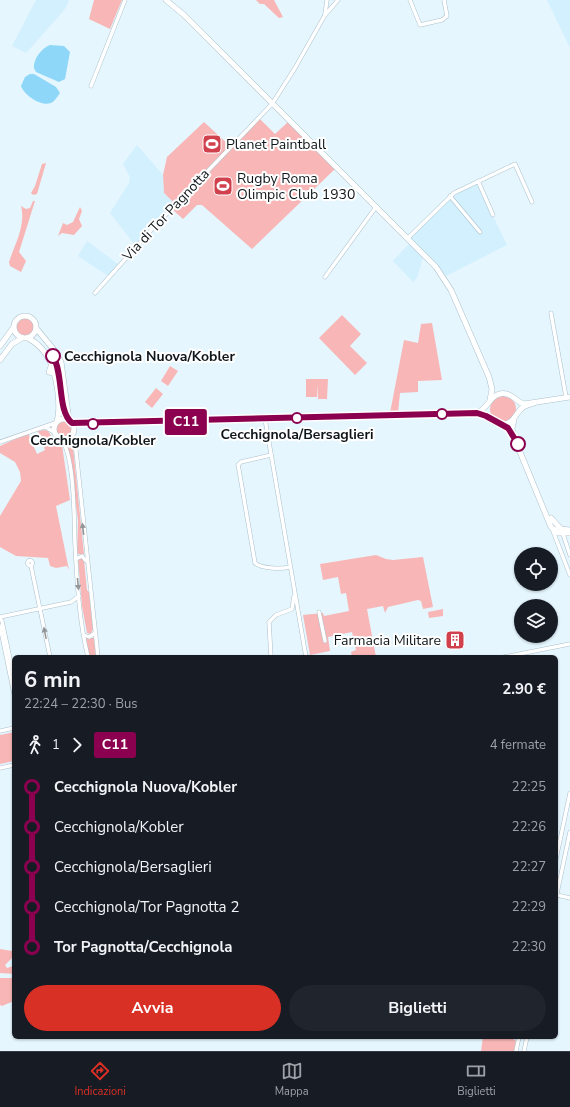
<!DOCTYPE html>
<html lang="it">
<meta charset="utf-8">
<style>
body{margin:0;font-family:"Nunito Sans",sans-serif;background:#20242c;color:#f1f3f6;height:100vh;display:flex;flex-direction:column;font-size:15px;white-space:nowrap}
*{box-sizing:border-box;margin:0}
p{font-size:13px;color:#9ea1a6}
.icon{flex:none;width:22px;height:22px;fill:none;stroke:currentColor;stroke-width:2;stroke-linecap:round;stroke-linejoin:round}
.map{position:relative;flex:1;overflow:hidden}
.panel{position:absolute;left:12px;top:655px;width:546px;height:384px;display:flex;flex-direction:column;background:#171b24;border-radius:6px;box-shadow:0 1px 3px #0004}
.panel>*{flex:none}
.badge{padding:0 8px;border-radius:3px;font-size:14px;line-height:26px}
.fabs{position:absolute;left:514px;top:547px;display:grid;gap:8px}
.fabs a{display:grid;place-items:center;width:44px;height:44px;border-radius:50%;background:#171b24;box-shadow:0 1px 3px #0004;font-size:20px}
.map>.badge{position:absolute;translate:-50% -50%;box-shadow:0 0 0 2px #fff}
.legs{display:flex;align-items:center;gap:6px;height:44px;padding:0 12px;font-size:13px}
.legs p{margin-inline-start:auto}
.head{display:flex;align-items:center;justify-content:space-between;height:68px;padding:0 12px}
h1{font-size:22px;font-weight:700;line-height:30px}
.primary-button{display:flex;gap:8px;margin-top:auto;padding:8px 12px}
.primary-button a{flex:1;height:46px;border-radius:24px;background:#d93025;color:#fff;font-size:16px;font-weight:700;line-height:46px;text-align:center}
.primary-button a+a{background:#20242c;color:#f1f3f6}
ul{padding:0 12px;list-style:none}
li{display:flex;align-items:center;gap:14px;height:40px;font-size:15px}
li i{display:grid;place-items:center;width:6px;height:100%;margin:0 5px;background:currentColor}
li i::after{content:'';width:10px;height:10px;margin:-5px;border:3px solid;border-radius:50%;background:#171b24}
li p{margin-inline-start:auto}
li:first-child i{background:linear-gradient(#0000 50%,currentColor 0)}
li:last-child i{background:linear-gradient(currentColor 50%,#0000 0)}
.dock{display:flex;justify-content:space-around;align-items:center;height:56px;border-top:1px solid #363941;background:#171b24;font-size:11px;color:#9ea1a6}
.dock a{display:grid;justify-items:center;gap:2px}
.dock .current{color:#d93025}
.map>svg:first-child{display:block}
</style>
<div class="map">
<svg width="570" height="1051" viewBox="0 0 570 1051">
<rect width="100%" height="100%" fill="#e5f6fe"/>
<g fill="#d3f0ff">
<polygon points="36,0 69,0 65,9 26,53 12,46"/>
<polygon points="547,0 570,0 570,48"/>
<polygon points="137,145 163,175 164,193 174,203 135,245 110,213 129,183 130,177 123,164"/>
<polygon points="477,183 507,245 446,276 410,238 449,198 481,233 481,230 452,197"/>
<polygon points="87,241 118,264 108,276 78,256"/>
<polygon points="409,244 423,257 417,278 413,282 393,261"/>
</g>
<g fill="#f8b7b6">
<polygon points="94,0 122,0 110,29 89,19"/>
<polygon points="256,0 274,0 283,17 279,18 264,4 260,4"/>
<polygon points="260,119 275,134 288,122 335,169 252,249 202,205 197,205 183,219 173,210"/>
<polygon points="204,122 230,146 174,203 164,193 163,175 167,157"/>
<polygon points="46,163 37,194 33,195 31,193 35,186 42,164"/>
<path d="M33 201H35L19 252 26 261 21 272 10 266 9 262C15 244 26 225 21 206L26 209 30 208Z"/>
<polygon points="80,207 82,211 79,219 82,226 74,235 62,233 58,236 63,223 67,225 73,222"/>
<polygon points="342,315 361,334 350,346 367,363 355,375 319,338"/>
<circle cx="25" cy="327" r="9"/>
<polygon points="432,323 442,380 418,381 418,392 400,393 398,413 390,413 404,340 418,343 421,324"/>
<polygon points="170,366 178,371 168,386 161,381"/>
<polygon points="306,379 328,379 327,399 318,399 318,384 317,397 306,397"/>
<polygon points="156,388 163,394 152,408 145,402"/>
<circle cx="503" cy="409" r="13"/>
<circle cx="64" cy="429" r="8"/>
<polygon points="45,430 48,431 54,440 62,445 70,500 56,506 69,570 67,566 56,568 50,566 48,558 16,556 0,547 0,516 21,481 20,472 15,462 0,453 0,446 28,433 37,454 45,450 38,431"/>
<polygon points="73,447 84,554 77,554 78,520 68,448"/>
<polygon points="376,555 386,559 393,560 423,557 433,607 423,609 421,601 418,600 388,607 385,613 383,606 367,609 376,657 352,657 351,652 356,650 352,632 328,637 330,651 310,655 303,615 323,613 324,616 349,611 346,593 341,594 338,577 323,580 320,564"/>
<polygon points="80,558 84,560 87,590 89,592 93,629 91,634 87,633 82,606 78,559"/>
<polygon points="443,609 443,616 429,618 428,612"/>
<polygon points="86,638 94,638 96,657 89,657"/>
<polygon points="14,732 14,761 0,764 0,735"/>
<polygon points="0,949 12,951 14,956 5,965 7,968 13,966 14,974 0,973"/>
<polygon points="0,978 14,978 14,1001 2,1006 0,1005"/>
<polygon points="483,1037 512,1038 516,1041 514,1051 481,1051"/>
</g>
<g fill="#8ed7f9">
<path d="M50 45 64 46 70 52 65 79 59 82 36 72 34 68C33 59 42 48 50 45Z"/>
<path d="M30 74H34L56 87 60 93C57 97 55 101 51 103 41 107 24 95 21 86L25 77Z"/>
</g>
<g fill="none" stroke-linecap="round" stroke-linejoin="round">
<g stroke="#acc0cb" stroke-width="4.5">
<g id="street">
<polyline points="410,0 420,25 442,20 447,16 444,0"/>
<polyline points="325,14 327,0"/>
<polyline points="91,86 125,0"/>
<polyline points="478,181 493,215"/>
<polyline points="450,196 480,232"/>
<polyline points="408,238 454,193 515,164 532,202"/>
<polyline points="325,277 376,207"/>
<polyline points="95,293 153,228 272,104 295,68 325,15 338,0"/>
<polyline points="551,313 566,397"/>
<polyline points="265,419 306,657"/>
<polyline points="45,427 54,432"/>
<polyline points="72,436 76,451 98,657"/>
<path d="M61 439C75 455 74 521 75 544 77 581 79 621 88 657"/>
<polyline points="0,442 55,423"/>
<path d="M271 455 241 462 238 465 239 470 255 563C262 569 282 569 290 567"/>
<polyline points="556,529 553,531 570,575"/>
<polyline points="562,531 570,555"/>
<polyline points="76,559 82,556 86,561"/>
<circle cx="30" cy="563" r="2.5"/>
<polyline points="31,566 50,657"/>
<polyline points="319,612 325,641"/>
<polyline points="0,617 71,602 79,596"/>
<polyline points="0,618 2,621 14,678"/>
<polyline points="0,626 14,694"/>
<polyline points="84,635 89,637 95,633"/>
<polyline points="271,657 269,622 276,615 292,609 294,596"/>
<polyline points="504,657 570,644"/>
<polyline points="0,731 14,728"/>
<polyline points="0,768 14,765"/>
<polyline points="556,859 570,793"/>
<polyline points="557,895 570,898"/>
<polyline points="556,898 570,832"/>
<polyline points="516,1051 519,1037"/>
<polyline points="524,1051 527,1037"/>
</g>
</g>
<g stroke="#acc0cb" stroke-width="6">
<g id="secondary">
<polyline points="166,0 184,15 436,267 451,290 489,377 492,389 490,400"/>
<circle cx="25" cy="327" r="11"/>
<polyline points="36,328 54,350 61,362 69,421"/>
<path d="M28 338C50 350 55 370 58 393 59 403 60 412 57 421"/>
<polyline points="0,346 13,328"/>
<polyline points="0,360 12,344 22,338"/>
<polyline points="52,364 49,372 53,373 56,377"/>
<path d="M477 413C489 408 492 390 507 394 514 396 517 402 524 404L570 397"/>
<circle cx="64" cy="429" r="10"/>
<polyline points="514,420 512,428 513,435 551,527 558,533 570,533"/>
<path d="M72 423 477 413C486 415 491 423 500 424 513 426 515 414 522 408 526 405 530 404 534 403"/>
<polyline points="551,518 561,529 570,530"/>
</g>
</g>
<use href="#street" stroke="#fff" stroke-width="3.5"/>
<use href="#secondary" stroke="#fff" stroke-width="5"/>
</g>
<defs><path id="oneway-solid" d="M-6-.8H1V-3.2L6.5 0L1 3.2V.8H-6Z"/></defs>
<g fill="#939698">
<use href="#oneway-solid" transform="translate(83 529) rotate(-97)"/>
<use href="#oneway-solid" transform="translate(78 584) rotate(85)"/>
<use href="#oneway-solid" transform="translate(45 633) rotate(-101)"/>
</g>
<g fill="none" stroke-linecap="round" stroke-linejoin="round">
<g stroke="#fff" stroke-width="9">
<path id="line-1" d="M53 356C64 375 57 411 72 423L477 413 486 416 508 428 518 444"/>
</g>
<use href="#line-1" stroke="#8b004f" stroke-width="6"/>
</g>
<defs>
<g id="stadium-square" transform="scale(1)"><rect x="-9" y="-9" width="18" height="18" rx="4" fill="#d0404d" stroke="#fff"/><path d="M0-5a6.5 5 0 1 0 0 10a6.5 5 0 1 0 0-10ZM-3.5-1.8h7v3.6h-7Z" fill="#fff"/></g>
<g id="building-square" transform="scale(1)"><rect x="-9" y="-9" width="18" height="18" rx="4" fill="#d0404d" stroke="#fff"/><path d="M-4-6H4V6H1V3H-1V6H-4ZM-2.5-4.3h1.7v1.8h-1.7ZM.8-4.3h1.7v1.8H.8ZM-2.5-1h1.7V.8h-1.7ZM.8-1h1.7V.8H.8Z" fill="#fff"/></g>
</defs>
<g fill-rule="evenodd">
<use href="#stadium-square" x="212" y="144"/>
<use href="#stadium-square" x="223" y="186"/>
<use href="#building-square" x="455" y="640"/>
</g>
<g fill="#fff" stroke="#8b004f" stroke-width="2">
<circle cx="53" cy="356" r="7"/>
<circle cx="442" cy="414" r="5"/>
<circle cx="297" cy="418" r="5"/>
<circle cx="93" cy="424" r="5"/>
<circle cx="518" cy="444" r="7"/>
</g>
<g text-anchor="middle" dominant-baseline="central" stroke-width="4" stroke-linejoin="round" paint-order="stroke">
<g font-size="14" fill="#0f161a" stroke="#fff" text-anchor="start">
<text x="226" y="144">Planet Paintball</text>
<text x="237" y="178">Rugby Roma<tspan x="237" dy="16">Olimpic Club 1930</tspan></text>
<text x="441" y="640" text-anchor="end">Farmacia Militare</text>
</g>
<g font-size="14" fill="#0f161a" stroke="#fff">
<text transform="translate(166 215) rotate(-47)">Via di Tor Pagnotta</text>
</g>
<g font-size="14" font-weight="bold" fill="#0f161a" stroke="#fff">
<text x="64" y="356" text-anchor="start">Cecchignola Nuova/Kobler</text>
<text x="297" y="434">Cecchignola/Bersaglieri</text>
<text x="93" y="440">Cecchignola/Kobler</text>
</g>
</g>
</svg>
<div class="fabs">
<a><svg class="icon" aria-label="locate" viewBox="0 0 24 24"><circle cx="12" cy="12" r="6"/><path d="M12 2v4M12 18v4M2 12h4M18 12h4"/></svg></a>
<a><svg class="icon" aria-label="layers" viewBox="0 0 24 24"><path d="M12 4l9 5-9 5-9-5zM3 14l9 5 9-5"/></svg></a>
</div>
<b class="badge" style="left:186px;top:422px;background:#8b004f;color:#fff">C11</b>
<section class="panel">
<div class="head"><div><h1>6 min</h1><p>22:24 – 22:30 · Bus</p></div><b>2.90 €</b></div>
<div class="legs"><svg class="icon" aria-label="walk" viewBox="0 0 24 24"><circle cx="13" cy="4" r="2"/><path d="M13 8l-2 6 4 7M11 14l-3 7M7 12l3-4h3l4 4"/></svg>1<svg class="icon" aria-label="forward" viewBox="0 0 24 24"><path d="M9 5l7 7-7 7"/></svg><b class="badge" style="background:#8b004f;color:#fff">C11</b><p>4 fermate</p></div>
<ul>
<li><i style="color:#8b004f"></i><b>Cecchignola Nuova/Kobler</b><p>22:25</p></li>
<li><i style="color:#8b004f"></i><span>Cecchignola/Kobler</span><p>22:26</p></li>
<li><i style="color:#8b004f"></i><span>Cecchignola/Bersaglieri</span><p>22:27</p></li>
<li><i style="color:#8b004f"></i><span>Cecchignola/Tor Pagnotta 2</span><p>22:29</p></li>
<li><i style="color:#8b004f"></i><b>Tor Pagnotta/Cecchignola</b><p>22:30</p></li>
</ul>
<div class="primary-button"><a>Avvia</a><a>Biglietti</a></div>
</section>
</div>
<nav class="dock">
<a class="current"><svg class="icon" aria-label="directions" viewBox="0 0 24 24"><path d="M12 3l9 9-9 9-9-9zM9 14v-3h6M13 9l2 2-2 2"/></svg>Indicazioni</a>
<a><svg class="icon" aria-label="map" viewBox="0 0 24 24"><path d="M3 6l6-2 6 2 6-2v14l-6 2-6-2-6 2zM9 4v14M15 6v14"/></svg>Mappa</a>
<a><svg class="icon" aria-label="tickets" viewBox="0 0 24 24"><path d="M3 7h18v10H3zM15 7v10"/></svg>Biglietti</a>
</nav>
